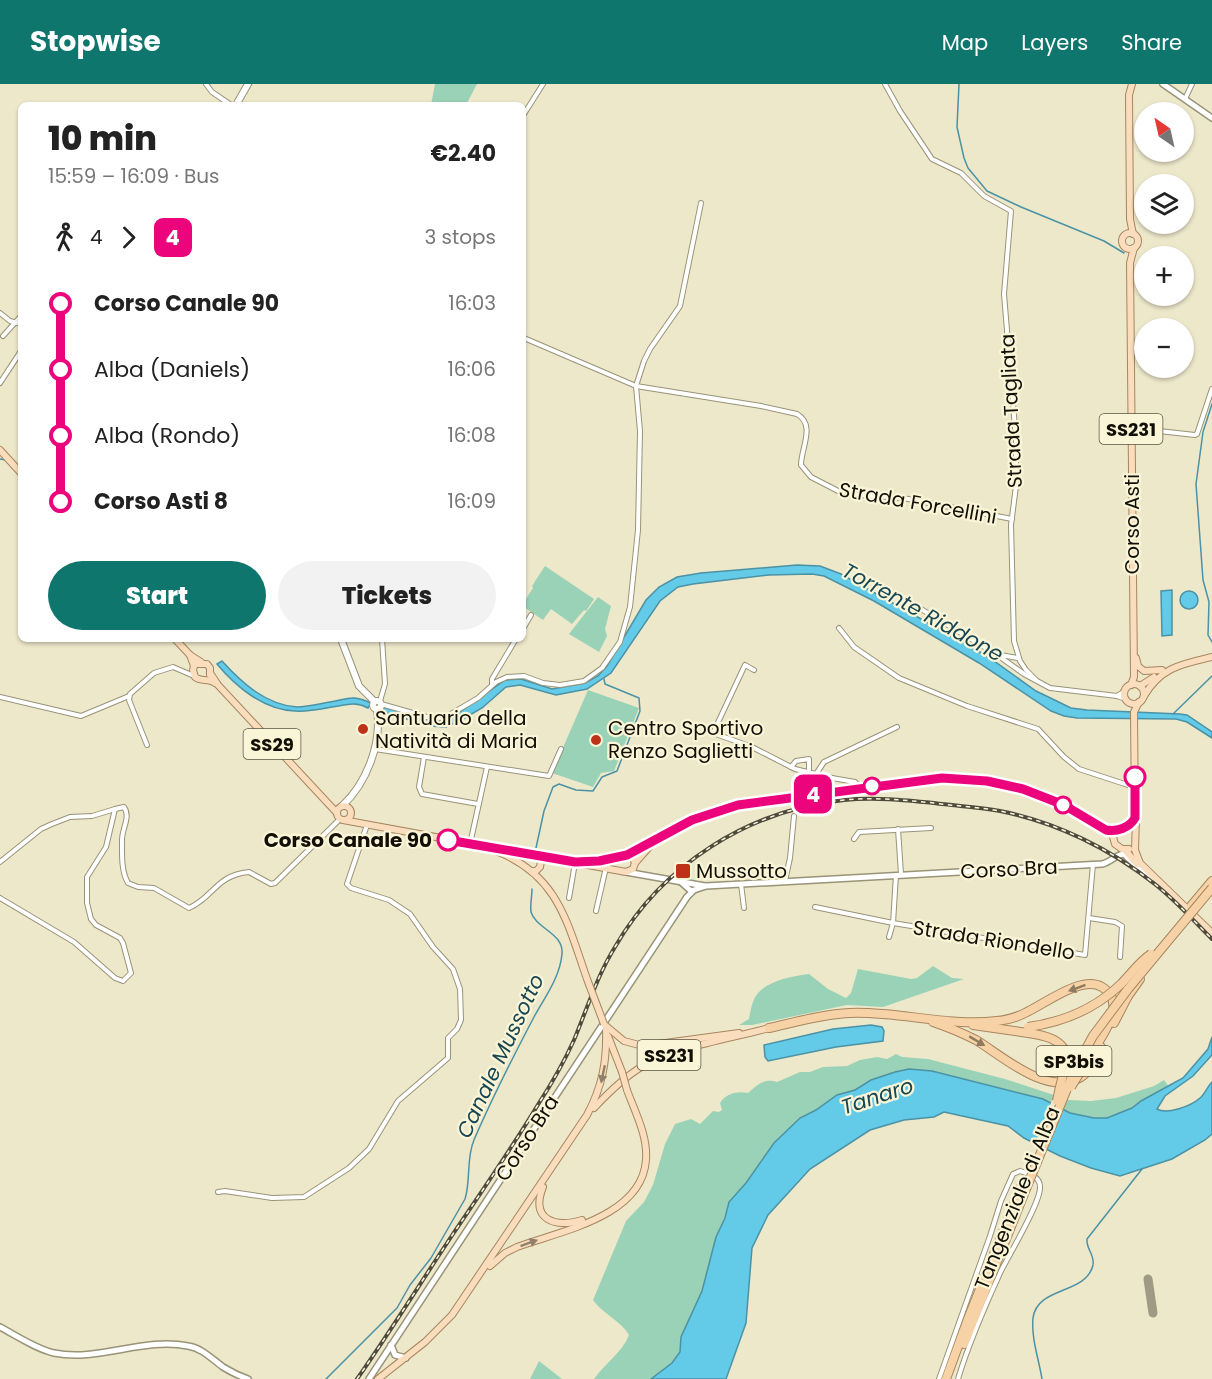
<!DOCTYPE html>
<meta charset="utf-8">
<style>
body{margin:0;font-family:Poppins,sans-serif;background:#f2f2f2;color:#222;height:100vh;display:flex;flex-direction:column;font-size:22px;white-space:nowrap}
*{box-sizing:border-box;margin:0}
p{font-size:20px;color:#767676}
.icon{flex:none;width:33px;height:33px;fill:none;stroke:currentColor;stroke-width:2;stroke-linecap:round;stroke-linejoin:round}
.map{position:relative;flex:1;overflow:hidden}
.details{position:absolute;left:18px;top:18px;width:508px;height:540px;display:flex;flex-direction:column;background:#fff;border-radius:9px;box-shadow:0 2px 4px #0004}
.details>*{flex:none}
.badge{padding:0 12px;border-radius:9px;font-size:21px;line-height:39px}
.needle{width:39px;rotate:326deg}
.tools{position:absolute;left:1134px;top:18px;display:grid;gap:12px}
.tools a{display:grid;place-items:center;width:60px;height:60px;border-radius:50%;background:#fff;box-shadow:0 2px 4px #0004;font-size:30px}
.map>.badge{position:absolute;translate:-50% -50%;box-shadow:0 0 0 3px #fff}
.legs{display:flex;align-items:center;gap:9px;height:66px;padding:0 30px;font-size:20px}
.legs p{margin-inline-start:auto}
.head{display:flex;align-items:center;justify-content:space-between;height:102px;padding:0 30px}
h1{font-size:33px;font-weight:800;line-height:45px}
.action{display:flex;gap:12px;margin-top:auto;padding:12px 30px}
.action a{flex:1;height:69px;border-radius:36px;background:#0f766e;color:#fff;font-size:24px;font-weight:800;line-height:69px;text-align:center}
.action a+a{background:#f2f2f2;color:#222}
ul{padding:0 30px;list-style:none}
li{display:flex;align-items:center;gap:21px;height:66px;font-size:22px}
li i{display:grid;place-items:center;width:9px;height:100%;margin:0 8px;background:currentColor}
li i::after{content:'';width:15px;height:15px;margin:-8px;border:4px solid;border-radius:50%;background:#fff}
li p{margin-inline-start:auto}
li:first-child i{background:linear-gradient(#0000 50%,currentColor 0)}
li:last-child i{background:linear-gradient(currentColor 50%,#0000 0)}
header{display:flex;align-items:center;gap:36px;box-sizing:border-box;height:84px;padding:0 30px;background:#0f766e;color:#fff}
header strong{font-size:28px}
nav{display:flex;gap:33px;margin-inline-start:auto;font-size:21px}
.map>svg:first-child{display:block}
</style>
<header>
<strong>Stopwise</strong>
<nav><a>Map</a><a>Layers</a><a>Share</a></nav>
</header>
<div class="map">
<svg width="1212" height="1295" viewBox="0 0 1212 1295">
<rect width="100%" height="100%" fill="#eee8cb"/>
<g fill="#99d2b6">
<polygon points="435,0 477,0 466,21 431,21"/>
<polygon points="545,482 594,515 586,527 584,526 572,540 551,525 543,536 524,523 524,518 533,504 532,502"/>
<polygon points="598,513 611,522 605,545 607,552 599,568 569,550"/>
<polygon points="588,606 639,624 614,687 601,689 593,703 552,689"/>
<path d="M933 882 952 894 964 895 883 923 847 921 752 941H739L749 935C751 925 752 915 759 908 770 896 794 892 809 890L828 905 846 914 851 909 858 885 911 895 917 894Z"/>
<path d="M896 970 902 973 928 975 1005 995 1069 1016 1091 1017 1116 1014 1154 1002 1164 996 1169 1003 1141 1017 1132 1024 1107 1034H1094L1070 1029 1043 1015 932 987 895 988 871 996 855 1006 837 1011 816 1026 800 1034 774 1059 746 1099 729 1118 725 1134 716 1153 702 1207 681 1253 680 1268 672 1279 651 1295H594C605 1279 622 1269 629 1251 621 1237 603 1230 593 1216L596 1209 626 1137 644 1118 653 1101 665 1060 675 1040 691 1035 700 1040 713 1027 719 1028 722 1026 720 1019C726 1009 738 1007 748 1009 757 1001 764 994 777 998L800 988H810L823 983 847 982 860 976 877 973 887 975Z"/>
<polygon points="539,1277 562,1295 530,1295"/>
</g>
<g fill="#63cae8" stroke="#4b92a4" stroke-width="1.5">
<polygon points="797,481 820,482 841,490 987,572 1036,607 1071,624 1087,626 1180,630 1187,631 1212,648 1212,654 1187,638 1176,635 1077,634 1064,632 1051,627 979,579 874,517 824,492 812,490 769,491 693,500 678,503 660,517 611,589 587,605 556,611 520,601 506,603 482,624 463,635 446,643 429,642 383,628 384,623 438,638 451,634 505,596 521,595 552,605 585,599 598,592 607,582 646,516 659,503 677,493 701,489"/>
<polygon points="1172,506 1172,551 1162,552 1161,507"/>
<circle cx="1189" cy="516" r="9"/>
<path d="M222 577C242 599 266 621 297 623 307 623 319 620 330 618 347 615 353 610 371 619L368 624C355 617 346 621 332 623 321 625 307 628 295 627 264 626 236 603 217 580Z"/>
<polygon points="871,941 882,943 884,947 883,957 836,963 768,977 765,973 764,961 833,945"/>
<path d="M1212 953V971L1193 992 1165 1012 1157 1025C1167 1031 1191 1022 1200 1014 1205 1010 1207 1003 1212 998V1050L1205 1056 1172 1075 1120 1092 1091 1084 1060 1072 1024 1054 1008 1042 944 1028 934 1033 904 1036 870 1046 810 1085 768 1131 752 1164 746 1239 726 1295H651L672 1279 680 1268 681 1253 702 1207 716 1153 725 1134 729 1118 746 1099 774 1059 800 1034 816 1026 837 1011 855 1006 871 996 895 988 909 985 932 987 1043 1015 1070 1029 1094 1034H1107L1132 1024 1141 1017 1183 994 1208 965Z"/>
</g>
<polygon fill="#eee8cb" points="1052,1016 1062,1022 1043,1067 1034,1063"/>
<g fill="none" stroke-linecap="round" stroke-linejoin="round">
<g stroke="#4b92a4" stroke-width="1.5">
<polyline points="959,0 957,43 964,74 968,84 987,107 1021,123 1104,157 1124,169"/>
<polyline points="1212,320 1203,348 1196,400 1203,496 1209,518 1208,551 1212,558"/>
<polyline points="0,375 6,376"/>
<polyline points="1173,630 1212,592"/>
<polyline points="536,764 544,727 553,703 559,700 576,706 593,707 602,693 617,687 640,627 639,614 605,600 604,595"/>
<path d="M326 1295 397 1224 410 1201 431 1174 465 1115C471 1096 466 1074 474 1056 492 1014 513 973 534 933 545 913 560 893 562 870 564 849 536 845 531 828 530 821 532 812 532 805"/>
<path d="M1042 1295C1039 1276 1031 1254 1033 1234 1037 1202 1086 1211 1093 1181 1095 1171 1086 1165 1087 1155L1142 1085"/>
</g>
<polyline stroke="#9e9a84" stroke-width="9" points="1148,1195 1153,1229"/>
<g stroke="#999378" stroke-width="6">
<g id="minor">
<polyline points="206,0 212,8 231,21"/>
<polyline points="885,0 900,27 932,75 961,89 984,112 1011,127 1004,210 1016,356 1016,402 1011,441 1014,557 1020,577 1026,586 1036,596"/>
<polyline points="1185,15 1192,0"/>
<polyline points="524,30 543,0"/>
<polyline points="0,229 10,237 21,240"/>
<polyline points="3,252 21,232"/>
<path d="M524 254 636 302 761 322 797 330C816 341 801 364 801 381L811 393 844 410 903 414 1012 435"/>
<polyline points="0,299 21,267"/>
<polyline points="1132,344 1195,351 1197,350 1212,305"/>
<polyline points="916,522 996,570 1024,590 1050,604 1117,612 1126,615"/>
<polyline points="524,543 531,531"/>
<polyline points="839,544 854,563 899,594 967,622 1038,645 1064,673 1079,685 1134,703"/>
<polyline points="1000,571 1018,574"/>
<polyline points="754,586 745,581 713,649 752,663 795,685 832,694 855,698 860,704"/>
<polyline points="492,600 492,595 516,555"/>
<polyline points="1117,612 1125,607"/>
<polyline points="0,613 81,632 129,612"/>
<polyline points="380,617 385,600 382,555"/>
<polyline points="381,620 427,633 444,634 478,614 496,598 507,593 524,592 543,599 560,601 584,597 602,584 620,558 630,523 638,446 640,347 636,302 644,277 650,265 680,222 701,119"/>
<polyline points="147,661 129,616 130,610 154,589 173,583 194,592"/>
<polyline points="375,665 549,692 561,665"/>
<polyline points="424,673 419,703 422,710 478,720"/>
<polyline points="791,683 796,677 809,675 809,688"/>
<polyline points="816,690 824,678 897,643"/>
<polyline points="831,707 832,694"/>
<polyline points="898,745 901,790"/>
<polyline points="854,755 859,748 931,744"/>
<polyline points="470,760 487,683"/>
<polyline points="0,778 41,745 52,740 70,733 92,732 115,725"/>
<polyline points="785,797 790,774 794,732"/>
<polyline points="741,800 744,824"/>
<path d="M0 814 74 858 115 894 123 897 131 889 123 859 120 854 96 841 91 835 87 819V793L106 763 115 725 124 723C131 733 122 744 122 756 122 770 121 787 128 799L138 803 154 804 189 824C213 814 216 791 249 788L271 800 275 799 340 735"/>
<polyline points="569,814 575,779"/>
<polyline points="815,823 893,839 1085,871 1093,780"/>
<polyline points="596,827 607,779 610,775"/>
<polyline points="1089,834 1115,838 1122,842 1120,873"/>
<polyline points="889,853 893,839 896,791"/>
<polyline points="218,1108 225,1107 272,1114 304,1113 349,1084 369,1065 398,1017 448,974 448,954 457,945 461,936 460,905 453,885 433,863 410,830 389,816 351,804 347,800 367,741"/>
<path d="M939 1295 990 1152 1001 1117 1013 1090 1020 1087C1029 1090 1040 1092 1040 1103 1041 1118 1009 1171 1001 1187 985 1222 969 1258 958 1295"/>
</g>
</g>
<g stroke="#999378" stroke-width="8">
<g id="tertiary">
<polyline points="1163,0 1212,34"/>
<polyline points="626,788 705,802"/>
<path d="M680 797 691 807 706 802 1102 780C1111 778 1115 771 1124 770L1141 787 1153 794"/>
<path d="M0 1243C17 1252 36 1265 54 1269 99 1278 143 1253 188 1262 202 1264 212 1275 223 1283 231 1288 239 1292 248 1295"/>
<polyline points="391,1261 395,1271 406,1274"/>
<polyline points="369,1295 687,813 693,807"/>
</g>
</g>
<g stroke="#999378" stroke-width="8">
<g id="secondary">
<polyline points="236,21 248,0"/>
<polyline points="341,555 359,602 374,617"/>
<circle cx="377" cy="621" r="4"/>
<path d="M342 722C367 699 382 659 377 625"/>
</g>
</g>
<g stroke="#a6865f" stroke-width="8">
<g id="primary">
<polyline points="1132,0 1129,11 1130,135 1133,150"/>
<circle cx="1130" cy="157" r="8"/>
<polyline points="0,366 21,389"/>
<polyline points="175,555 190,571 201,578"/>
<path d="M190 571 194 582 193 586 195 593C201 598 208 594 215 599"/>
<polyline points="1136,574 1138,582 1144,587 1162,586"/>
<polyline points="197,580 207,580 210,584 210,591"/>
<polyline points="210,589 218,601 337,729"/>
<circle cx="1134" cy="610" r="10"/>
<polyline points="1131,601 1134,593 1130,179 1134,164"/>
<polyline points="1140,602 1154,593"/>
<path d="M1144 612C1161 583 1182 580 1212 573"/>
<circle cx="344" cy="729" r="7"/>
<polyline points="1136,734 1135,766 1140,779 1212,849"/>
<polyline points="343,736 626,788 633,785 635,779 633,774 627,771"/>
<polyline points="1117,747 1113,753 1115,760 1122,765 1129,765"/>
<polyline points="1125,766 1137,780"/>
<path d="M496 767C558 791 567 838 587 895"/>
<path d="M579 778 627 771 692 736 738 721 942 694C984 693 1026 702 1063 721 1078 728 1092 743 1108 747 1118 749 1130 742 1135 733L1134 628 1139 618"/>
<polyline points="635,779 650,762"/>
<polyline points="532,787 536,787 540,783 541,777 538,773"/>
<polyline points="606,942 624,957 643,962 739,949"/>
<polyline points="608,952 622,988"/>
<path d="M594 1024C609 1008 624 993 643 982 680 962 729 955 769 944"/>
<path d="M543 1103C530 1136 555 1144 582 1136"/>
<path d="M490 1182 505 1169 517 1163C560 1147 642 1133 646 1076 648 1052 635 1028 627 1006"/>
<path d="M378 1295 425 1258 452 1231 587 1031C602 1003 607 978 606 946"/>
</g>
</g>
<g stroke="#a6865f" stroke-width="10">
<g id="trunk">
<polyline points="1191,822 1212,797"/>
<path d="M933 938C948 943 962 949 976 956 1001 971 1048 1014 1081 993 1091 987 1096 973 1101 963"/>
<polyline points="1114,939 1128,912 1140,895"/>
<polyline points="973,941 1028,949"/>
<path d="M769 944C796 938 823 930 850 929 899 927 948 943 997 937 1007 936 1018 933 1027 928 1046 919 1082 891 1102 903 1128 919 1103 950 1093 967"/>
<polyline points="964,1260 1028,1100"/>
<polyline points="946,1295 968,1235 1023,1098"/>
</g>
</g>
<use href="#minor" stroke="#fff" stroke-width="4"/>
<use href="#tertiary" stroke="#fff" stroke-width="5"/>
<use href="#secondary" stroke="#fff" stroke-width="6"/>
<use href="#primary" stroke="#f9ddbc" stroke-width="6"/>
<use href="#trunk" stroke="#f7d2a6" stroke-width="8"/>
<g stroke="#4e4b3c" stroke-width="4">
<path id="rail" d="M357 1295C390 1248 421 1198 453 1150 482 1107 512 1064 539 1019 552 999 564 978 574 956 587 925 597 892 615 863 663 780 749 726 844 716 874 713 904 716 934 719 956 722 978 723 1000 727 1056 738 1111 765 1156 801 1176 817 1194 837 1212 855"/>
</g>
<use href="#rail" stroke="#fbf5d8" stroke-width="1.5" stroke-dasharray="4.5" stroke-linecap="butt"/>
<g stroke="#a6865f" stroke-width="8" stroke-linecap="butt">
<g id="primary-bridge">
<polyline points="587,895 604,940"/>
<polyline points="622,988 627,1006"/>
</g>
</g>
<g stroke="#a6865f" stroke-width="10" stroke-linecap="butt">
<g id="trunk-bridge">
<path d="M1028 943C1064 938 1095 925 1121 900 1131 890 1139 878 1151 870"/>
<path d="M1028 949C1082 956 1064 978 1057 1017"/>
<polyline points="1071,1003 1093,967"/>
<polyline points="1028,1100 1075,985 1093,952 1128,905 1212,804"/>
</g>
</g>
<use href="#primary-bridge" stroke="#f9ddbc" stroke-width="6"/>
<use href="#trunk-bridge" stroke="#f7d2a6" stroke-width="8"/>
</g>
<defs><path id="oneway-solid" d="M-6-.8H1V-3.2L6.5 0L1 3.2V.8H-6Z" transform="scale(1.5)"/></defs>
<g fill="#907b5e">
<use href="#oneway-solid" transform="translate(1077 904) rotate(160)"/>
<use href="#oneway-solid" transform="translate(977 957) rotate(31)"/>
</g>
<g fill="#91816a">
<use href="#oneway-solid" transform="translate(603 990) rotate(102)"/>
<use href="#oneway-solid" transform="translate(529 1159) rotate(-20)"/>
</g>
<g fill="none" stroke-linecap="round" stroke-linejoin="round">
<g stroke="#fff" stroke-width="14">
<path id="line-1" d="M448 756 575 778 599 777 627 771 692 736 738 721 942 694 987 697 1023 705 1064 721 1106 746C1117 748 1129 744 1135 734V693"/>
</g>
<use href="#line-1" stroke="#ec047c" stroke-width="9"/>
</g>
<g fill="#be3317" stroke="#fbf5d8" stroke-width="2">
<circle cx="363" cy="645" r="6"/>
<circle cx="596" cy="656" r="6"/>
<rect x="675" y="779" width="16" height="16" rx="3"/>
</g>
<g fill="#fff" stroke="#ec047c" stroke-width="3">
<circle cx="1135" cy="693" r="10"/>
<circle cx="872" cy="702" r="8"/>
<circle cx="1063" cy="721" r="8"/>
<circle cx="448" cy="756" r="10"/>
</g>
<g text-anchor="middle" dominant-baseline="central" stroke-width="4.5" stroke-linejoin="round" paint-order="stroke">
<g fill="#fbf5d8" stroke="#585545" stroke-width="1.5">
<rect x="1099.5" y="330" width="63" height="30" rx="4.5"/>
<rect x="243.5" y="645" width="57" height="30" rx="4.5"/>
<rect x="637.5" y="956" width="63" height="30" rx="4.5"/>
<rect x="1036.5" y="962" width="75" height="30" rx="4.5"/>
</g>
<g font-size="18" font-weight="bold" fill="#121006">
<text x="1131" y="345">SS231</text>
<text x="272" y="660">SS29</text>
<text x="669" y="971">SS231</text>
<text x="1074" y="977">SP3bis</text>
</g>
<g font-size="20" fill="#121006" stroke="#fbf5d8">
<text transform="translate(1011 327) rotate(-93)">Strada Tagliata</text>
<text transform="translate(918 419) rotate(10)">Strada Forcellini</text>
<text transform="translate(1132 440) rotate(-90)">Corso Asti</text>
<text transform="translate(1009 785) rotate(-3)">Corso Bra</text>
<text transform="translate(994 856) rotate(9)">Strada Riondello</text>
<text transform="translate(527 1054) rotate(-57)">Corso Bra</text>
<text transform="translate(1017 1114) rotate(-68)">Tangenziale di Alba</text>
</g>
<g font-size="20" fill="#121006" stroke="#fbf5d8" text-anchor="start">
<text x="375" y="634">Santuario della<tspan x="375" dy="23">Natività di Maria</tspan></text>
<text x="608" y="644">Centro Sportivo<tspan x="608" dy="23">Renzo Saglietti</tspan></text>
<text x="696" y="787">Mussotto</text>
</g>
<g font-size="20" font-weight="bold" fill="#121006" stroke="#fbf5d8" text-anchor="end">
<text x="432" y="756">Corso Canale 90</text>
</g>
<g font-size="21" font-style="italic" fill="#184652" stroke="#fbf5d8">
<text transform="translate(923 528) rotate(29)">Torrente Riddone</text>
<text transform="translate(500 972) rotate(-65)">Canale Mussotto</text>
<text transform="translate(877 1012) rotate(-18)">Tanaro</text>
</g>
</g>
</svg>
<div class="tools">
<a><svg class="needle" viewBox="-14 -14 28 28"><path d="M0-13l5 13h-10z" fill="#e53935"/><path d="M0 13l5-13h-10z" fill="#767676"/></svg></a>
<a><svg class="icon" aria-label="layers" viewBox="0 0 24 24"><path d="M12 4l9 5-9 5-9-5zM3 14l9 5 9-5"/></svg></a>
<a>+</a>
<a>−</a>
</div>
<b class="badge" style="left:813px;top:710px;background:#ec047c;color:#fff">4</b>
<section class="details">
<div class="head"><div><h1>10 min</h1><p>15:59 – 16:09 · Bus</p></div><b>€2.40</b></div>
<div class="legs"><svg class="icon" aria-label="walk" viewBox="0 0 24 24"><circle cx="13" cy="4" r="2"/><path d="M13 8l-2 6 4 7M11 14l-3 7M7 12l3-4h3l4 4"/></svg>4<svg class="icon" aria-label="forward" viewBox="0 0 24 24"><path d="M9 5l7 7-7 7"/></svg><b class="badge" style="background:#ec047c;color:#fff">4</b><p>3 stops</p></div>
<ul>
<li><i style="color:#ec047c"></i><b>Corso Canale 90</b><p>16:03</p></li>
<li><i style="color:#ec047c"></i><span>Alba (Daniels)</span><p>16:06</p></li>
<li><i style="color:#ec047c"></i><span>Alba (Rondo)</span><p>16:08</p></li>
<li><i style="color:#ec047c"></i><b>Corso Asti 8</b><p>16:09</p></li>
</ul>
<div class="action"><a>Start</a><a>Tickets</a></div>
</section>
</div>
